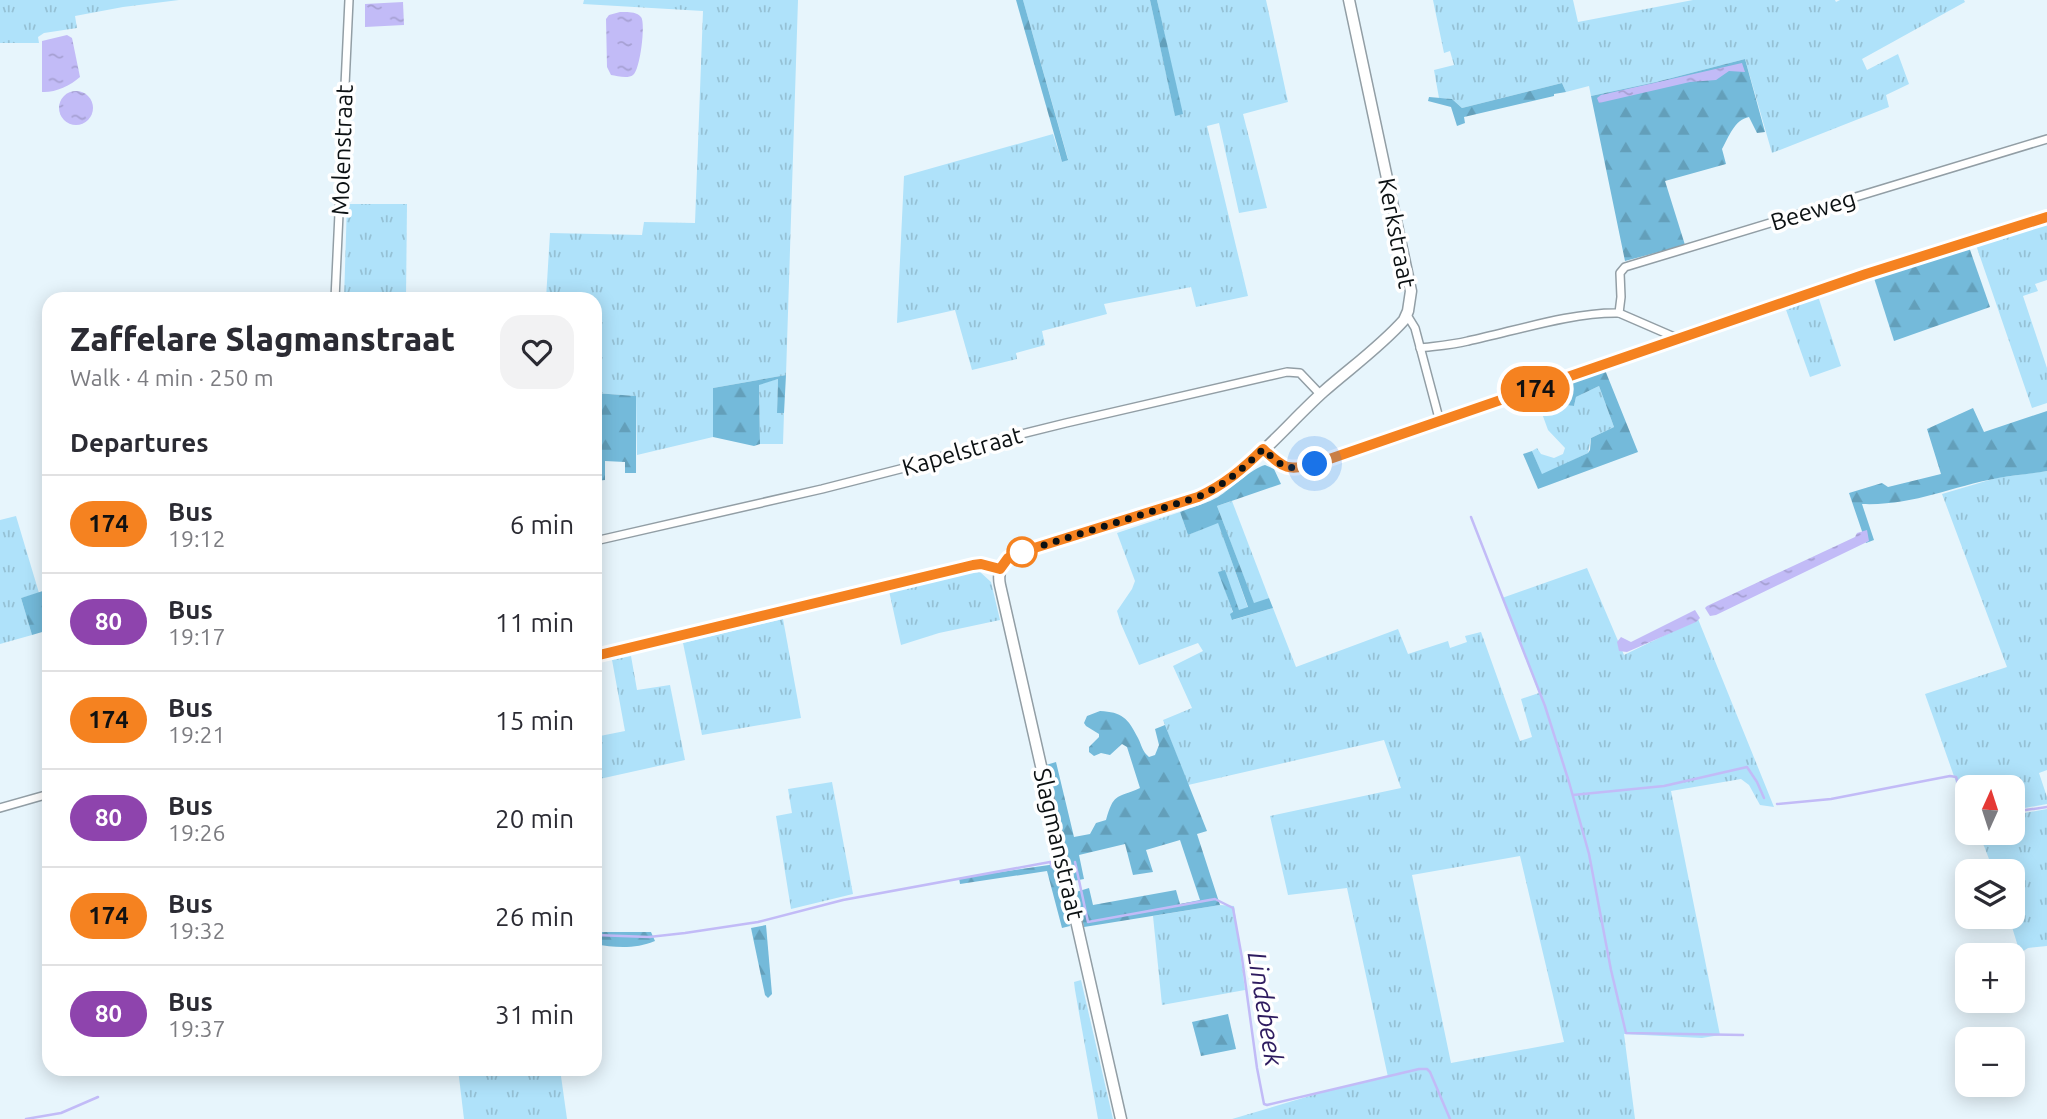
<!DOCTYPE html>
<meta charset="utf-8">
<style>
body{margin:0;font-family:Ubuntu,sans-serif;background:#f2f2f3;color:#2b2b33;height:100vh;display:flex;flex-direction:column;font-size:26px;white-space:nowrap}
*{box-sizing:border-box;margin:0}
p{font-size:23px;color:#7c7c81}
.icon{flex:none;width:38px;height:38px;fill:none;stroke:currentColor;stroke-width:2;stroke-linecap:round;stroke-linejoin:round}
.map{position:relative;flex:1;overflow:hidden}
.panel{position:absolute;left:42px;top:292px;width:560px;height:784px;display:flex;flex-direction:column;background:#fff;border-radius:21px;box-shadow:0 4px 18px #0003}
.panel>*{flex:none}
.badge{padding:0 14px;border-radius:23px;font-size:24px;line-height:46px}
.needle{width:46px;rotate:3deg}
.fabs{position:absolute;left:1955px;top:775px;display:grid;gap:14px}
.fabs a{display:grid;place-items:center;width:70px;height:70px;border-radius:14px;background:#fff;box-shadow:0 4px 18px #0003;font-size:35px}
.you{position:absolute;width:35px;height:35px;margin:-18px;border:5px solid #fff;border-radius:50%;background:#1a73e8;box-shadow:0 0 0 10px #1a73e833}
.map>.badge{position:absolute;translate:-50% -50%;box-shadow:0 0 0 4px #fff}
h2{padding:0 28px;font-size:26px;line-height:63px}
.round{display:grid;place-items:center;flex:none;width:74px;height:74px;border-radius:21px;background:#f2f2f3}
.headline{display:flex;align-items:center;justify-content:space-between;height:119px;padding:0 28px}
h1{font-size:33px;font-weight:800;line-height:52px}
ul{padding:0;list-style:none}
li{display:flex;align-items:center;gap:21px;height:98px;padding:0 28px;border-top:2px solid #e1e1e2}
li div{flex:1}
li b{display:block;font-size:26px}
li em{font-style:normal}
li .badge{min-width:77px;font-weight:700;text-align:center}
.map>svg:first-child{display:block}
</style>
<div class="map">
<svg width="2047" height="1119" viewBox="0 0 2047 1119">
<defs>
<pattern id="grass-tufts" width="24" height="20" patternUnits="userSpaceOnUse" patternTransform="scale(1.75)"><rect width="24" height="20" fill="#afe2fa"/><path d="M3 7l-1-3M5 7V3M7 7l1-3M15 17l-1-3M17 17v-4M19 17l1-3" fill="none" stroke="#95c1d5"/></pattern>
<pattern id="forest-firs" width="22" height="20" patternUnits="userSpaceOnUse" patternTransform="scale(1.75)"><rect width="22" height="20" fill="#74bada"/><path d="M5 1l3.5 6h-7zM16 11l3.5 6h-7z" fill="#639fba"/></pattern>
<pattern id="water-ripples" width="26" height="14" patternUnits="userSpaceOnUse" patternTransform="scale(1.75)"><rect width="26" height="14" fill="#c2bbf7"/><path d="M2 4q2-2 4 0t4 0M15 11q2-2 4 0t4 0" fill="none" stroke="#a6a0d3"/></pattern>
</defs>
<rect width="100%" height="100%" fill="#e7f5fc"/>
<g fill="url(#grass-tufts)" fill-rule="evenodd">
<polygon points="0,0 179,0 123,7 75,16 77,28 44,33 38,37 39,43 0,43"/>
<polygon points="584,0 798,0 786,375 713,388 713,437 637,455 636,396 595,393 595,299 546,299 550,233 642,235 644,222 695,223 703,11 583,4"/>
<polygon points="1023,0 1150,0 1175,115 1182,114 1157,0 1266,0 1288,102 1243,114 1267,208 1239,213 1219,123 1207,126 1248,296 1196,307 1191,287 1104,304 1107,314 1042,331 1045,345 1016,353 1017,359 972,370 955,310 897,323 904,176 1053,134 1062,162 1068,159"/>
<polygon points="1433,0 1573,0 1578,22 1693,0 1835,0 1836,2 1840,0 1964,0 1965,2 1862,59 1867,70 1898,54 1909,84 1886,95 1889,107 1772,153 1745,59 1656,82 1591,96 1589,86 1566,92 1562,83 1462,108 1452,99 1439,98 1434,70 1454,65 1450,51 1444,53"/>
<polygon points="347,204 407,204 406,299 344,299"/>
<polygon points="2047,221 2047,280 2035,284 2038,291 2023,296 2047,368 2047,403 2032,408 1976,245"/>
<polygon points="1818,296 1841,366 1810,377 1785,307"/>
<polygon points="778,379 777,413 784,413 783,444 760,444 759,384"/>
<polygon points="1599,386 1614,427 1591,438 1588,453 1542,475 1532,451 1537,448 1541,454 1554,458 1563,454 1565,448 1548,430 1540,408 1543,401 1552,400 1574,406 1576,397"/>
<polygon points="2047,471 2047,770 2039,773 2047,797 2047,804 2013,810 2012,788 1967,788 1966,819 1955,779 1925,694 2007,667 1942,494 1996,478"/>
<polygon points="1232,501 1269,598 1254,604 1217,506"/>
<path d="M1180 512 1188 535 1218 522 1248 608 1239 611 1225 571 1219 572 1233 613V620L1273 608 1296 667 1398 629 1408 654 1448 641 1450 648 1467 642 1465 636 1481 632 1520 741 1532 737 1521 699 1539 693 1502 598 1587 568 1624 655 1698 619 1774 807 1760 805 1749 785 1741 779 1671 791 1720 1035 1702 1038 1624 1034 1635 1119H1232L1323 1092 1388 1077 1347 888 1288 895 1270 816 1401 788 1384 740 1188 785 1163 720 1192 708 1173 666 1203 651 1198 643 1139 665 1121 624 1117 611 1132 589 1135 581 1117 533ZM1520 856 1564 1042 1451 1063 1412 875Z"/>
<polygon points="16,516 39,593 21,598 32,635 0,644 0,520"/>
<polygon points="967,571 979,571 991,582 1000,620 939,633 901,645 889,591"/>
<polygon points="783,619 801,718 702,735 683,643"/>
<polygon points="631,656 637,690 670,685 685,760 595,780 595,737 625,731 612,660"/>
<polygon points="832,782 853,894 791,909 776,816 792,813 788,789"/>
<polygon points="2047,809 2047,946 2028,948 2020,953 2012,927 2008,928 2004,917 2012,917 2012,872 1989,871 1986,861 1989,859 1979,833 2012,833 2013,815"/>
<polygon points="1220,905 1234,906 1245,990 1162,1005 1153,916"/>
<polygon points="1081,980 1113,1119 1098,1119 1075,990 1074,982"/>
<polygon points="458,1069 560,1069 567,1119 464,1119"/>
</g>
<g fill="url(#forest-firs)">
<polygon points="1016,0 1023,0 1068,160 1062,162"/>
<polygon points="1150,0 1157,0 1183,114 1175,116"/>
<path d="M1745 59 1765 132 1757 133 1749 117C1734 120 1729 137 1722 149L1726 164 1665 181 1685 245 1625 261 1591 96 1656 82Z"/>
<polygon points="1562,83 1566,92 1554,94 1554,96 1464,117 1465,123 1457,126 1451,107 1428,101 1429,97 1452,99 1462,108"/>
<polygon points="1969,247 1990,307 1894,341 1874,278"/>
<path d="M1605 370 1638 452 1538 489 1523 454 1532 451 1542 474 1588 453 1590 450 1591 438 1614 427 1599 386 1576 397 1574 406C1563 405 1554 400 1544 401L1538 413 1535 411 1529 396Z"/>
<polygon points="786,375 784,413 777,413 778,379 759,385 760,444 754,446 713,437 713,388"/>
<polygon points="595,393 636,396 636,473 625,473 625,462 605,461 605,480 595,481"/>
<path d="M1973 408 1984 432 2047 411V471C2031 474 2014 475 1998 478 1950 487 1912 506 1862 504L1874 540 1866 543 1849 493 1882 483 1888 487 1941 474 1927 429Z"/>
<path d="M1265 465 1274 469 1281 484 1217 506 1254 603 1269 598 1273 608 1232 620 1230 614 1233 612 1218 572 1225 570 1239 610 1248 607 1218 523 1188 535 1180 512C1192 507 1206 504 1218 497 1231 489 1252 468 1265 465Z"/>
<polygon points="49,589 49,630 32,635 21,598"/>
<path d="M1100 711C1122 712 1128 718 1138 738 1142 746 1142 751 1149 757L1155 755 1159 745 1155 729 1165 725 1207 831 1197 834 1220 905 1084 927 1076 892 1089 888 1093 905 1176 890 1180 904 1200 900 1180 840 1146 850 1153 872 1133 875 1125 844 1079 855 1084 879 1073 881 1046 765 1056 762 1074 837 1090 834 1096 823 1106 820C1114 793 1115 799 1140 788L1127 747 1122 744 1110 755 1101 753 1094 756 1089 752V747L1099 737V734L1086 726 1084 723 1087 716Z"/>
<polygon points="1056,864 1070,926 1062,928 1047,871 960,884 959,878"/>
<polygon points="766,925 772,994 768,998 765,995 751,928"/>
<path d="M595 932H651L655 941C636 949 615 948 595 944Z"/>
<polygon points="1228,1014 1236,1049 1201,1056 1192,1022"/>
</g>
<g fill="url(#water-ripples)">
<polygon points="403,2 404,25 365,27 365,4"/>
<path d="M620 12C626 12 636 11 641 17 646 23 640 71 633 75 628 79 617 76 611 75L607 67 606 19 609 15Z"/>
<path d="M67 35 72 38 80 77C70 86 54 93 42 92V41Z"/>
<polygon points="1742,63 1745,72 1729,71 1716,80 1690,82 1599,103 1597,98 1601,95"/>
<circle cx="76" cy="108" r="17"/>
<polygon points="1867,530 1869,541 1716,615 1710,616 1705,608 1707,606 1855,537 1857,533"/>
<polygon points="1695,610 1700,618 1696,622 1627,652 1619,651 1617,642 1621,637 1631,642"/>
</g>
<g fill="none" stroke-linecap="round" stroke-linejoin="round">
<g stroke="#c2bbf7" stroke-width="2.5">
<polyline points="1471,517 1545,706 1569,782 1589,854 1611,970 1626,1033 1743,1035"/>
<polyline points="1573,795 1664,786 1747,767 1757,782 1764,798"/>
<polyline points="1777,804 1831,799 1950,776 1956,777 1967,809"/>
<polyline points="2012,812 2047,807"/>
<polyline points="1075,862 1088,922 1215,899 1233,908 1242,958 1257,1068 1264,1104 1267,1105 1419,1069 1427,1069 1430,1072 1450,1119"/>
<polyline points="595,935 649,937 685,933 758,922 843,900 1050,862 1052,867"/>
<polyline points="194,1069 194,1072"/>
<polyline points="26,1119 61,1113 98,1097"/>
</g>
<g stroke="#929ea5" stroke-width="10">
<g id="street">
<polyline points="335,299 349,0"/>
<polyline points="1619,313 1679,339"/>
<polyline points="1407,315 1415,328 1440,422"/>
<path d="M1420 348C1436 346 1452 345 1468 341 1515 331 1572 312 1619 313L1621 297 1620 273 1625 267 2047 139"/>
<path d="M1263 449C1284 469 1286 471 1315 464L1866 274 2047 217"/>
<polyline points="595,541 822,489 908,467 985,443 1066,423 1287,372 1300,373 1320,394"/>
<polyline points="595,656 973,565 981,564 1000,569"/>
<polyline points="0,808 49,794"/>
</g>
</g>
<g stroke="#929ea5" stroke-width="13">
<path id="secondary" d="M1121 1119 1000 585C997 571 1002 561 1015 554L1198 497C1248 475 1283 428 1323 392 1349 369 1380 347 1404 320L1408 311 1411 291 1349 0"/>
</g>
<use href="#street" stroke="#fff" stroke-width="7"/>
<use href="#secondary" stroke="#fff" stroke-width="10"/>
</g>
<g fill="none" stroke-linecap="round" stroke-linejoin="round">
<g stroke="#fff" stroke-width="16">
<path id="line" d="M595 656 973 565 981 564 1000 569 1008 558 1015 554 1198 497C1224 485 1243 469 1263 449 1285 469 1286 471 1315 464L1866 274 2047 217"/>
</g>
<use href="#line" stroke="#f58220" stroke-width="10"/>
<path stroke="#0c1113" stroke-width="7" stroke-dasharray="0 12.6" d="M1022 552 1015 554 1198 497C1224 485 1243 469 1263 449 1285 469 1286 471 1315 464"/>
</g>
<circle fill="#fff" stroke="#f58220" stroke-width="3.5" cx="1022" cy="552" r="14"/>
<g text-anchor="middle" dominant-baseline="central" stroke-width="7" stroke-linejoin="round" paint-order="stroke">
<g font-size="24" fill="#0c1113" stroke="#fff">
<text transform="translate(342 150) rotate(-88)">Molenstraat</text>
<text transform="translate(1813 210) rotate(-17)">Beeweg</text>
<text transform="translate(1397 233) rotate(79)">Kerkstraat</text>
<text transform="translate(962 451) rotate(-16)">Kapelstraat</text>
<text transform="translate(1059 844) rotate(77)">Slagmanstraat</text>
</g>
<g font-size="26" font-style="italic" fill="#2e1b5f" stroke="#fff">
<text transform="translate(1266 1009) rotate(81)">Lindebeek</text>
</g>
</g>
</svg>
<div class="fabs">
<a><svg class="needle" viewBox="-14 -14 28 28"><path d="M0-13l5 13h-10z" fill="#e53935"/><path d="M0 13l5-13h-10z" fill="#7c7c81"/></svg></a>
<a><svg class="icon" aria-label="layers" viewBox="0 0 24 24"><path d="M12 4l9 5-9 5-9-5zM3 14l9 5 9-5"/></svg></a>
<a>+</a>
<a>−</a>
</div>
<div class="you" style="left:1315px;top:464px"></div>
<b class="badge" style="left:1535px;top:389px;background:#f58220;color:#111">174</b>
<section class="panel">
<div class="headline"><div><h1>Zaffelare Slagmanstraat</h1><p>Walk · 4 min · 250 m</p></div><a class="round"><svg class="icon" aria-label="heart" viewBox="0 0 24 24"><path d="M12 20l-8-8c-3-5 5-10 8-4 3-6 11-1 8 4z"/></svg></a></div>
<h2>Departures</h2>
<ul>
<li><span class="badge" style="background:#f58220;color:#111">174</span><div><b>Bus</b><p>19:12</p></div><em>6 min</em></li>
<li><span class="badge" style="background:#8e44ad;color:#fff">80</span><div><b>Bus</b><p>19:17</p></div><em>11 min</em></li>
<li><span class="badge" style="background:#f58220;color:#111">174</span><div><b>Bus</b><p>19:21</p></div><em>15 min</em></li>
<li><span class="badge" style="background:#8e44ad;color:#fff">80</span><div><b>Bus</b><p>19:26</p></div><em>20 min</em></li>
<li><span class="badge" style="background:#f58220;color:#111">174</span><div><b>Bus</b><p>19:32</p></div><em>26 min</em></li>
<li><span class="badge" style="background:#8e44ad;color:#fff">80</span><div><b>Bus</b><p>19:37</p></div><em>31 min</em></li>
</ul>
</section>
</div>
